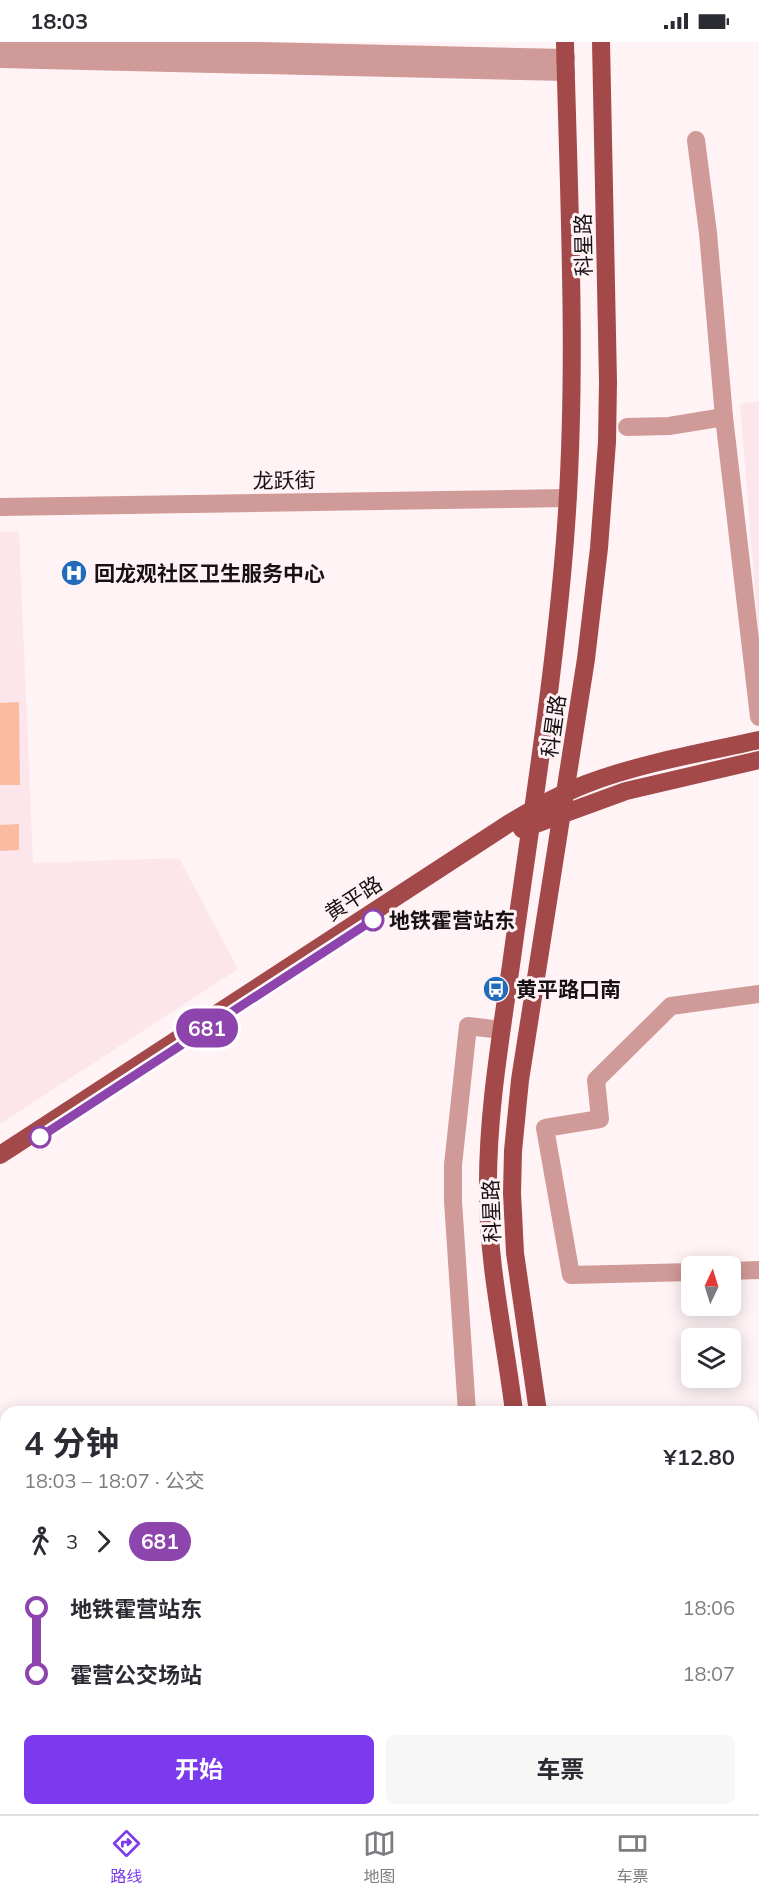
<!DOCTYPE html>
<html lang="zh">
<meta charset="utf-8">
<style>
body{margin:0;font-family:Mulish,"Noto Sans SC",sans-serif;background:#f7f7f7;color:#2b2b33;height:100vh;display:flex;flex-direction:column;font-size:22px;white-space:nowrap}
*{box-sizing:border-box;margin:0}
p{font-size:20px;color:#7c7c81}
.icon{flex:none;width:33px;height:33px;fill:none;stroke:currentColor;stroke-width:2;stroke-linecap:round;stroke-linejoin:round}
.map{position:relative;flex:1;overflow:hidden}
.side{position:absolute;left:0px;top:1364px;width:759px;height:410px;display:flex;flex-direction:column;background:#fff;border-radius:18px 18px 0 0;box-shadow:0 3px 15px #0003}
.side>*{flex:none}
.badge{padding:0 12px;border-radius:20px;font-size:21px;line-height:39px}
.needle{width:39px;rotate:4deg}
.fabs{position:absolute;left:681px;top:1214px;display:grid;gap:12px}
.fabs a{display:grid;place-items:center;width:60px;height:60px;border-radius:9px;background:#fff;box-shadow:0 3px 15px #0003;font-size:30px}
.map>.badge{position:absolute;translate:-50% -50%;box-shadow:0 0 0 3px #fff}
.legs{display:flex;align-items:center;gap:9px;height:66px;padding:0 24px;font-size:20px}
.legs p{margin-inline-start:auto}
.head{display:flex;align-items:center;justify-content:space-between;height:102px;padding:0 24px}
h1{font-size:33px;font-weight:700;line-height:45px}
.action{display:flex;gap:12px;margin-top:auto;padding:12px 24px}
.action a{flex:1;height:69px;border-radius:9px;background:#7c3aed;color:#fff;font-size:24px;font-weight:700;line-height:69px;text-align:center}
.action a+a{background:#f7f7f7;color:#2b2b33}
ul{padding:0 24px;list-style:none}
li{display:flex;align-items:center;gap:21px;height:66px;font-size:22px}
li i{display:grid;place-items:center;width:9px;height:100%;margin:0 8px;background:currentColor}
li i::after{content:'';width:15px;height:15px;margin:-8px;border:4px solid;border-radius:50%;background:#fff}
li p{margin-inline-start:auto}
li:first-child i{background:linear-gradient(#0000 50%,currentColor 0)}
li:last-child i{background:linear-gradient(currentColor 50%,#0000 0)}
.status{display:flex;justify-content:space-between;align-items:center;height:42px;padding:0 30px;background:#fff;direction:ltr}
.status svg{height:16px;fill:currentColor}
.menu{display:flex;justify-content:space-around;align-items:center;height:84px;border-top:2px solid #e1e1e2;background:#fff;font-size:16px;color:#7c7c81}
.menu a{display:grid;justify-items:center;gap:3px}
.menu .on{color:#7c3aed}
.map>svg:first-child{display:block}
</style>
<div class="status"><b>18:03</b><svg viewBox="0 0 49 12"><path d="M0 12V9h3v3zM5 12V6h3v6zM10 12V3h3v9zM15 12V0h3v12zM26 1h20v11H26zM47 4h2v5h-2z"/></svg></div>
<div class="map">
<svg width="759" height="1772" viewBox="0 0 759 1772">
<rect width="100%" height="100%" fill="#fff3f6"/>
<g fill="#fce6eb">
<polygon points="759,359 759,600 740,362"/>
<polygon points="0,490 19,490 33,821 179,816 238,927 0,1082"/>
<polygon points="753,1613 759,1613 759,1738 754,1738 753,1745"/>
<polygon points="176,1767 350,1767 353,1772 176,1772"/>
<polygon points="378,1767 511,1767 510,1772 378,1772"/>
</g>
<g fill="#fabba1">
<polygon points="19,660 20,743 0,743 0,661"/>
<polygon points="19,782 19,808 0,809 0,783"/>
</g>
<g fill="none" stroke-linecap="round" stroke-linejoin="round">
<g stroke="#cf9a97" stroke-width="18">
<polyline points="0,3 566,16"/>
<polyline points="0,17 566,30"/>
<polyline points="696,98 708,191 724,375 759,675"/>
<polyline points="627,385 669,384 724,375"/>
<polyline points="0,465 568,456"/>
<polyline points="730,1229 759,1228"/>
<polyline points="692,1230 571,1233 545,1086 600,1077 596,1038 671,964 759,952"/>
<polyline points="467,1370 453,1159 453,1123 468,984 501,988"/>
<polyline points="0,1694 6,1695"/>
<polyline points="155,1772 155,1767"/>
<polyline points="398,1772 399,1767"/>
</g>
<g stroke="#a4494a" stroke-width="18">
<polyline points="522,787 626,749 759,718"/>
<path d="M0 1113 508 782C533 767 558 753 586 742 641 721 701 711 759 698"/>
<path d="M514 1370C505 1296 488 1224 488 1150 487 1072 501 994 512 916 531 777 554 638 565 498 578 332 569 166 565 0"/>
<polyline points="538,1370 515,1211 512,1151 513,1109 520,1038 586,617 599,506 607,400 608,340 601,0"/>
<polyline points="546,1767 546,1772"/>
<polyline points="571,1767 571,1772"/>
</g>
<g stroke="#857c7f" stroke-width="6">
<g id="rail">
<polyline points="0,1516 6,1516"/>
<polyline points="0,1525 6,1526"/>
<polyline points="0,1565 6,1565"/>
<polyline points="753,1578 759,1579"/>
<polyline points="753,1627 759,1627"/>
</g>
</g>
<use href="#rail" stroke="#fff3f6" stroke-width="4" stroke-dasharray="11" stroke-linecap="butt"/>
</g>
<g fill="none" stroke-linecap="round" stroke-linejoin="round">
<g stroke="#fff" stroke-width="14">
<polyline id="line-1" points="40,1095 373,878"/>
</g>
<use href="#line-1" stroke="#8e44ad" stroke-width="9"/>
</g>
<defs>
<g id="hospital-disc" transform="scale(1.35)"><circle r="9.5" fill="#226bbb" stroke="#fff3f6"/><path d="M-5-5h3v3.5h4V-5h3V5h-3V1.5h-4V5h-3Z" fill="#fff"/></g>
<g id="bus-disc" transform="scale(1.35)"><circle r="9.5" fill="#226bbb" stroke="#fff3f6"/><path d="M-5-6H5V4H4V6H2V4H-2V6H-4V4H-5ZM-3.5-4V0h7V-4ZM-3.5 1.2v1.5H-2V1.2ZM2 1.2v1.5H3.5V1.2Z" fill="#fff"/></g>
</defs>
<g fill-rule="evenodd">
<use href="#hospital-disc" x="74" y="531"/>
<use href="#bus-disc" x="496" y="947"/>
</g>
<g fill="#fff" stroke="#8e44ad" stroke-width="3">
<circle cx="373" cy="878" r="10"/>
<circle cx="40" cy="1095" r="10"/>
</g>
<g text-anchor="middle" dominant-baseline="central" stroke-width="6" stroke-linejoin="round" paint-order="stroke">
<g font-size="21" fill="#181113" stroke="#fff3f6">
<text transform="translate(583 203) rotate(-91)">科星路</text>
<text transform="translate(284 438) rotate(-1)">龙跃街</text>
<text transform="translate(553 684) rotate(-82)">科星路</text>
<text transform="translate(353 856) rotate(-33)">黄平路</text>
<text transform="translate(491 1169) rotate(-92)">科星路</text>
</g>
<g font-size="21" font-weight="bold" fill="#181113" stroke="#fff3f6" text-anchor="start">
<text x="94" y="531">回龙观社区卫生服务中心</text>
<text x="516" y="947">黄平路口南</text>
</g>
<g font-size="21" font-weight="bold" fill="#181113" stroke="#fff3f6" text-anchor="start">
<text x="389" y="878">地铁霍营站东</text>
</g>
</g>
</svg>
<div class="fabs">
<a><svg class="needle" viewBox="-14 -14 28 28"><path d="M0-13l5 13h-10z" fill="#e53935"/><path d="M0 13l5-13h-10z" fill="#7c7c81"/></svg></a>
<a><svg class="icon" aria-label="layers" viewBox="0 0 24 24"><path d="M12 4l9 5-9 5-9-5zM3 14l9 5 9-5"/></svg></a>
</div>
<b class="badge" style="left:207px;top:986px;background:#8e44ad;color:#fff">681</b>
<section class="side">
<div class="head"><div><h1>4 分钟</h1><p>18:03 – 18:07 · 公交</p></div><b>¥12.80</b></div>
<div class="legs"><svg class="icon" aria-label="walk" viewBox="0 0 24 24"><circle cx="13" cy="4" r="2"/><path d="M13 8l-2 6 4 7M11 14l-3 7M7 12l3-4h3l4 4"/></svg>3<svg class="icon" aria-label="forward" viewBox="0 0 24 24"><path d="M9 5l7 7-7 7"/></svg><b class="badge" style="background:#8e44ad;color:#fff">681</b></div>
<ul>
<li><i style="color:#8e44ad"></i><b>地铁霍营站东</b><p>18:06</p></li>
<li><i style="color:#8e44ad"></i><b>霍营公交场站</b><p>18:07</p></li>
</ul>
<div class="action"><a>开始</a><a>车票</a></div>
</section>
</div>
<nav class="menu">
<a class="on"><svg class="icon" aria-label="directions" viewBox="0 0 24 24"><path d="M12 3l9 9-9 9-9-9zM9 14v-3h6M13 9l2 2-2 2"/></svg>路线</a>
<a><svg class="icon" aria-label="map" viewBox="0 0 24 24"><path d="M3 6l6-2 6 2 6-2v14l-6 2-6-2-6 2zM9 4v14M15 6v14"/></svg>地图</a>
<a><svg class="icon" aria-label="tickets" viewBox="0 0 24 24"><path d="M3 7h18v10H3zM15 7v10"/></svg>车票</a>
</nav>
